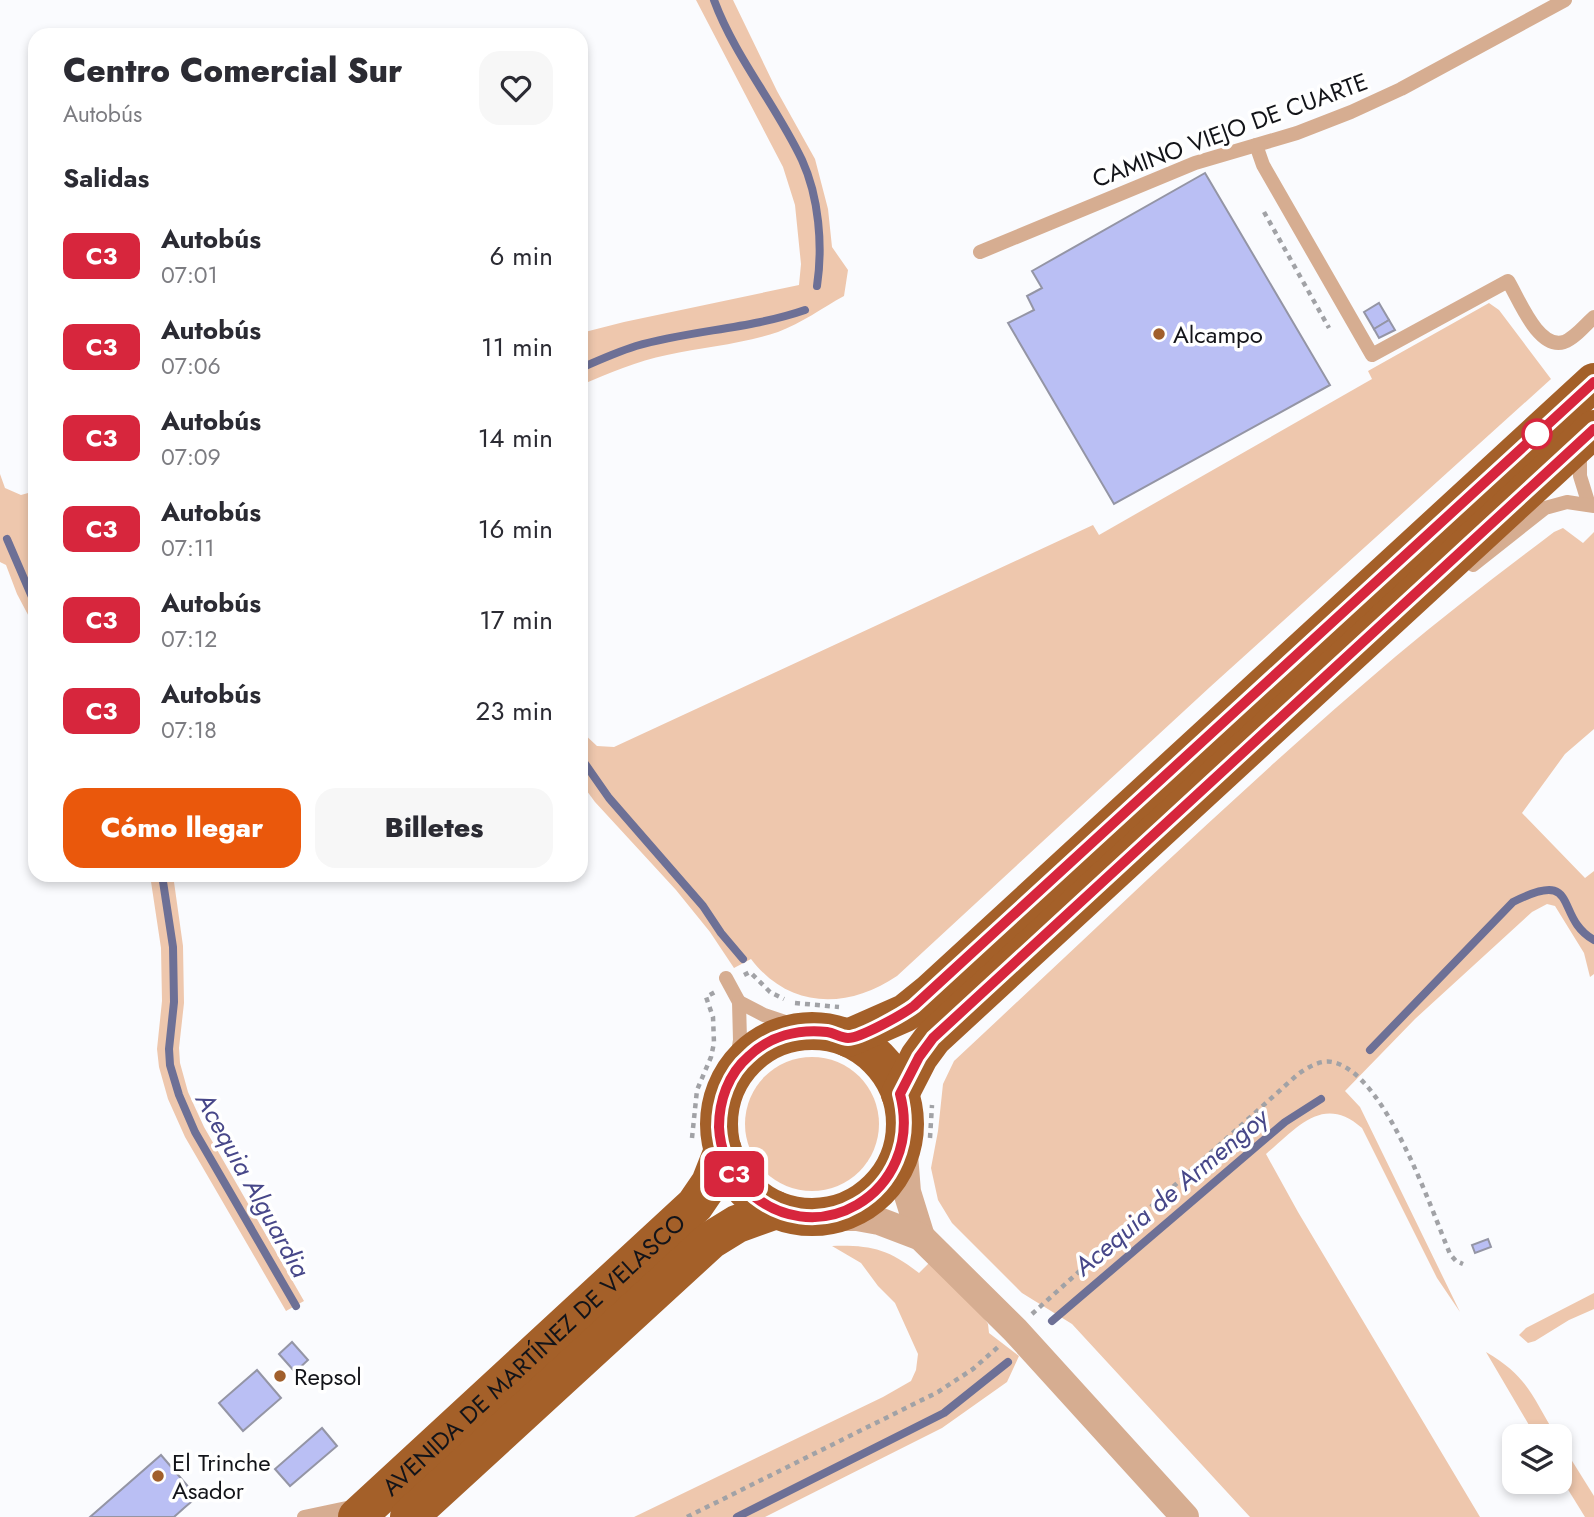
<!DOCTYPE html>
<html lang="es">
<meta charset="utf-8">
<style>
body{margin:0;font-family:Jost,sans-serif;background:#f7f7f7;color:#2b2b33;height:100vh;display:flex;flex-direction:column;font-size:26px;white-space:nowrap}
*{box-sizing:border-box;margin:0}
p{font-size:23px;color:#7c7c81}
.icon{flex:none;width:38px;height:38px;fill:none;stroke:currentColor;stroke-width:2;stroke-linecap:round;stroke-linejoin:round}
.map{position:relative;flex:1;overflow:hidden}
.panel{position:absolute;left:28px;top:28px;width:560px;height:854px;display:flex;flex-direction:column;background:#fff;border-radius:21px;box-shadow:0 4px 10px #0003}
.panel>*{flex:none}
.badge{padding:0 14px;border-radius:10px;font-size:24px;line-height:46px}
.buttons{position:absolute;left:1502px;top:1424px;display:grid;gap:14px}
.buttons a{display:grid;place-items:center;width:70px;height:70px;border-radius:14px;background:#fff;box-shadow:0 4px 10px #0003;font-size:35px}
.map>.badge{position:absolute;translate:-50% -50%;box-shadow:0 0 0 4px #fff}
h2{padding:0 35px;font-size:26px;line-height:63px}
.round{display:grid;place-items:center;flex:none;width:74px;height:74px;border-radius:21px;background:#f7f7f7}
.head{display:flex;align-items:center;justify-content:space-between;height:119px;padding:0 35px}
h1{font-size:33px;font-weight:800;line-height:52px}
.action{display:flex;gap:14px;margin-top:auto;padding:14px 35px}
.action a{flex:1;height:80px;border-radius:21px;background:#ea580c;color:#fff;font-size:28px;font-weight:800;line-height:80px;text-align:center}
.action a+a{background:#f7f7f7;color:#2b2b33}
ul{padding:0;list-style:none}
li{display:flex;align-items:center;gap:21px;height:91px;padding:0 35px}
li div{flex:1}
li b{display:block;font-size:26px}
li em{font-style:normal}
li .badge{min-width:77px;font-weight:700;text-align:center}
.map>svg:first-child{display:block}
</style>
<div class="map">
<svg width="1594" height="1517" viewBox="0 0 1594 1517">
<rect width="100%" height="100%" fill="#fafbfe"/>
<g fill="#eec7ad">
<path d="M696 0H733L777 91 815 159 828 209 832 247 848 270 844 296C822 308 802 323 778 332 742 344 704 347 667 355 637 361 610 373 581 385V333L624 322 799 285 801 264 795 205 783 167Z"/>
<path d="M1489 303 1499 310 1551 379 1210 687 897 976C847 1010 789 1009 751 959L734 968 710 932 676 890 595 802 581 783V731L597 746 614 747 1093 525 1099 535 1372 379 1368 371Z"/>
<polygon points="0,474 5,488 21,495 35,491 35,628 17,594 6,565 0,562"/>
<path d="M1563 528 1583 543 1594 532V729L1565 754 1522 813 1585 878 1594 871V974L1590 977 1584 953 1555 906 1547 904 1532 912 1415 1019 1345 1091 1360 1107 1460 1312 1437 1278 1362 1128C1323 1094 1298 1127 1266 1154L1298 1212 1480 1517H1250L1072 1324 1022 1293 952 1223 938 1200 931 1168 938 1131 943 1084 954 1061C1100 925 1243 786 1395 657 1447 613 1500 573 1554 532Z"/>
<polygon points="150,875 173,875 174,882 183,946 184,1003 179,1048 180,1063 188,1092 204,1127 304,1301 286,1311 185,1137 168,1099 159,1067 157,1049 162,1001 161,948"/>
<circle cx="812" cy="1124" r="67"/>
<path d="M832 1246C871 1245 888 1249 919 1273L929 1263 982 1315 988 1324 989 1333 1019 1356 1007 1382 942 1428 765 1517H634L883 1397 911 1381 916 1370 918 1354 895 1303 878 1286 861 1263Z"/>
<polygon points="1594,1293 1594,1309 1569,1320 1535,1341 1528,1343 1519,1335 1526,1328"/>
<path d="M1486 1352C1529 1377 1532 1397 1557 1437H1536Z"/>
<polygon points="1559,1440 1594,1496 1594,1517 1585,1517 1559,1475"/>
</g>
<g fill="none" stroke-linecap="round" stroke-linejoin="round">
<g stroke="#6d7096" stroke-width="8">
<path d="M714 0C735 57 776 105 802 160 819 197 823 246 817 286"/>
<path d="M581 368C599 360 617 352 636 346 692 330 750 329 805 310"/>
<polyline points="7,539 35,604"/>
<polyline points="581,758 609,798 703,906 721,933 743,959"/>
<polyline points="162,875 173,947 174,1002 169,1049 170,1065 179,1095 195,1132 296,1306"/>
<path d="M1370 1050 1513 902C1582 867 1553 917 1594 940"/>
<polyline points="1052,1321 1285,1122 1321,1099"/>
<polyline points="737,1517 944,1413 1008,1362"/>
</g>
</g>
<g fill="#babff4" stroke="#9495a5" stroke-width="2">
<polygon points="1205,173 1330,385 1114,504 1008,323 1034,310 1027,296 1042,288 1032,271"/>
<polygon points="1379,303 1389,320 1374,329 1364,312"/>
<polygon points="1389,320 1395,330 1379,338 1374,329"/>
<polygon points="1488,1239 1491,1247 1475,1253 1472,1245"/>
<polygon points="292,1342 308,1360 295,1372 279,1354"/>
<polygon points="257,1370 281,1398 243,1431 219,1403"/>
<polygon points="322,1428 337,1446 290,1486 275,1469"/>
<polygon points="161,1455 197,1497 184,1508 174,1517 90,1517"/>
</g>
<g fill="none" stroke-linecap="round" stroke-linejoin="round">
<g stroke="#a1a2a6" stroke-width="4.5" stroke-dasharray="5 5" stroke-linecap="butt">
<polyline points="1264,212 1329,328"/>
<polyline points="744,975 750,972 770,992 784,999"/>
<polyline points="795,1003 839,1007"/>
<polyline points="692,1138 697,1090 711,1057 714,1043 713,1017 706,997 715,992"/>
<polyline points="930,1138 932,1105"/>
<path d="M1032 1314 1297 1075C1308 1067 1322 1058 1336 1063 1387 1079 1430 1206 1450 1254L1456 1261 1463 1264"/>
<polyline points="687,1517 938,1392 973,1369 998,1347"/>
</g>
<g stroke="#d6ad91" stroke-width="14">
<path d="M1256 145 1263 165 1372 355 1508 281C1519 299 1538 350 1564 342 1575 338 1585 325 1594 317"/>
<polyline points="980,252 1195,163 1297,133 1351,112 1401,89 1565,0"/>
<polyline points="1580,452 1580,476 1589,505"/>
<polyline points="1473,565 1545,508 1567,502 1594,506"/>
<polyline points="726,978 739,1002 740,1040 735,1072"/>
<polyline points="739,1002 764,1015 812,1031"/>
<polyline points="304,1517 356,1506"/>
</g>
<g stroke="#d6ad91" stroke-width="28">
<polyline points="903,1142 907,1192 921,1237"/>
<polyline points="812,1217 857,1217 879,1221 921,1237 1015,1330 1185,1517"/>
</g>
<g stroke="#a46029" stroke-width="38">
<circle cx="812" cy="1124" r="93"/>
<polyline points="848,1038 905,1013 931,992 1594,382"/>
<polyline points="900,1094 919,1057 933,1038 1594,429"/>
<path id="s1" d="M357 1517 695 1205 710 1183 723 1150"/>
<polyline points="409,1517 711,1240 737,1224 776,1210"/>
</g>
</g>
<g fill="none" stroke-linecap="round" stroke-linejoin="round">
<g stroke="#fff" stroke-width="16">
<path id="line" d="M1594 382 914 1006C903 1014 861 1038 848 1038 841 1038 834 1033 827 1032 798 1029 770 1036 749 1056 728 1074 719 1101 719 1127 720 1148 728 1170 742 1185 812 1260 926 1193 900 1094L919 1057 933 1038 1594 429"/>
</g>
<use href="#line" stroke="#d7263d" stroke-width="10"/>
</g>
<g fill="#a15f2c" stroke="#fff" stroke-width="2.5">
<circle cx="1159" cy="334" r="7"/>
<circle cx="280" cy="1376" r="7"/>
<circle cx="158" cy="1476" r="7"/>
</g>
<circle fill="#fff" stroke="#d7263d" stroke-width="3.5" cx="1537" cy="434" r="14"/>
<g text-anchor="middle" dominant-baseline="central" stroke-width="7" stroke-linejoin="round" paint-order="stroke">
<g font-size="24" fill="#131419" stroke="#fff">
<text transform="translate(1230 130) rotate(-20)">CAMINO VIEJO DE CUARTE</text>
<text stroke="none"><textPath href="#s1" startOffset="240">AVENIDA DE MARTÍNEZ DE VELASCO</textPath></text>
</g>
<g font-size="24" fill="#131419" stroke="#fff" text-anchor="start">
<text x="1173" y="334">Alcampo</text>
<text x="294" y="1376">Repsol</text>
<text x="172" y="1462">El Trinche<tspan x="172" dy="28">Asador</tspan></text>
</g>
<g font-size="26" font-style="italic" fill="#474789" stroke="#fff">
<text transform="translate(253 1185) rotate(61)">Acequia Alguardia</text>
<text transform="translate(1171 1192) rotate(-40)">Acequia de Armengoy</text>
</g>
</g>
</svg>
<div class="buttons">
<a><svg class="icon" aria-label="layers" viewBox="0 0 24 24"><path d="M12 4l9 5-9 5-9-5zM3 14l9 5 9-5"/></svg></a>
</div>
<b class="badge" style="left:734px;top:1174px;background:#d7263d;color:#fff">C3</b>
<section class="panel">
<div class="head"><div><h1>Centro Comercial Sur</h1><p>Autobús</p></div><a class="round"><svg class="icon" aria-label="heart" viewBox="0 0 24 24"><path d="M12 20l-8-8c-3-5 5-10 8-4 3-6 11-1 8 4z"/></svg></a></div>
<h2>Salidas</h2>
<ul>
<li><span class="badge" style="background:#d7263d;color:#fff">C3</span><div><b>Autobús</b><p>07:01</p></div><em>6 min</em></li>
<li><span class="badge" style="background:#d7263d;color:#fff">C3</span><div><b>Autobús</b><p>07:06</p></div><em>11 min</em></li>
<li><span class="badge" style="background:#d7263d;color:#fff">C3</span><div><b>Autobús</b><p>07:09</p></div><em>14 min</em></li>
<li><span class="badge" style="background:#d7263d;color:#fff">C3</span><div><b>Autobús</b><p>07:11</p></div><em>16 min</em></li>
<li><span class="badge" style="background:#d7263d;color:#fff">C3</span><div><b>Autobús</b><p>07:12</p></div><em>17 min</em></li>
<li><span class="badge" style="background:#d7263d;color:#fff">C3</span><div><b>Autobús</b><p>07:18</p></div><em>23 min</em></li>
</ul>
<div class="action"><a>Cómo llegar</a><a>Billetes</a></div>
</section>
</div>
